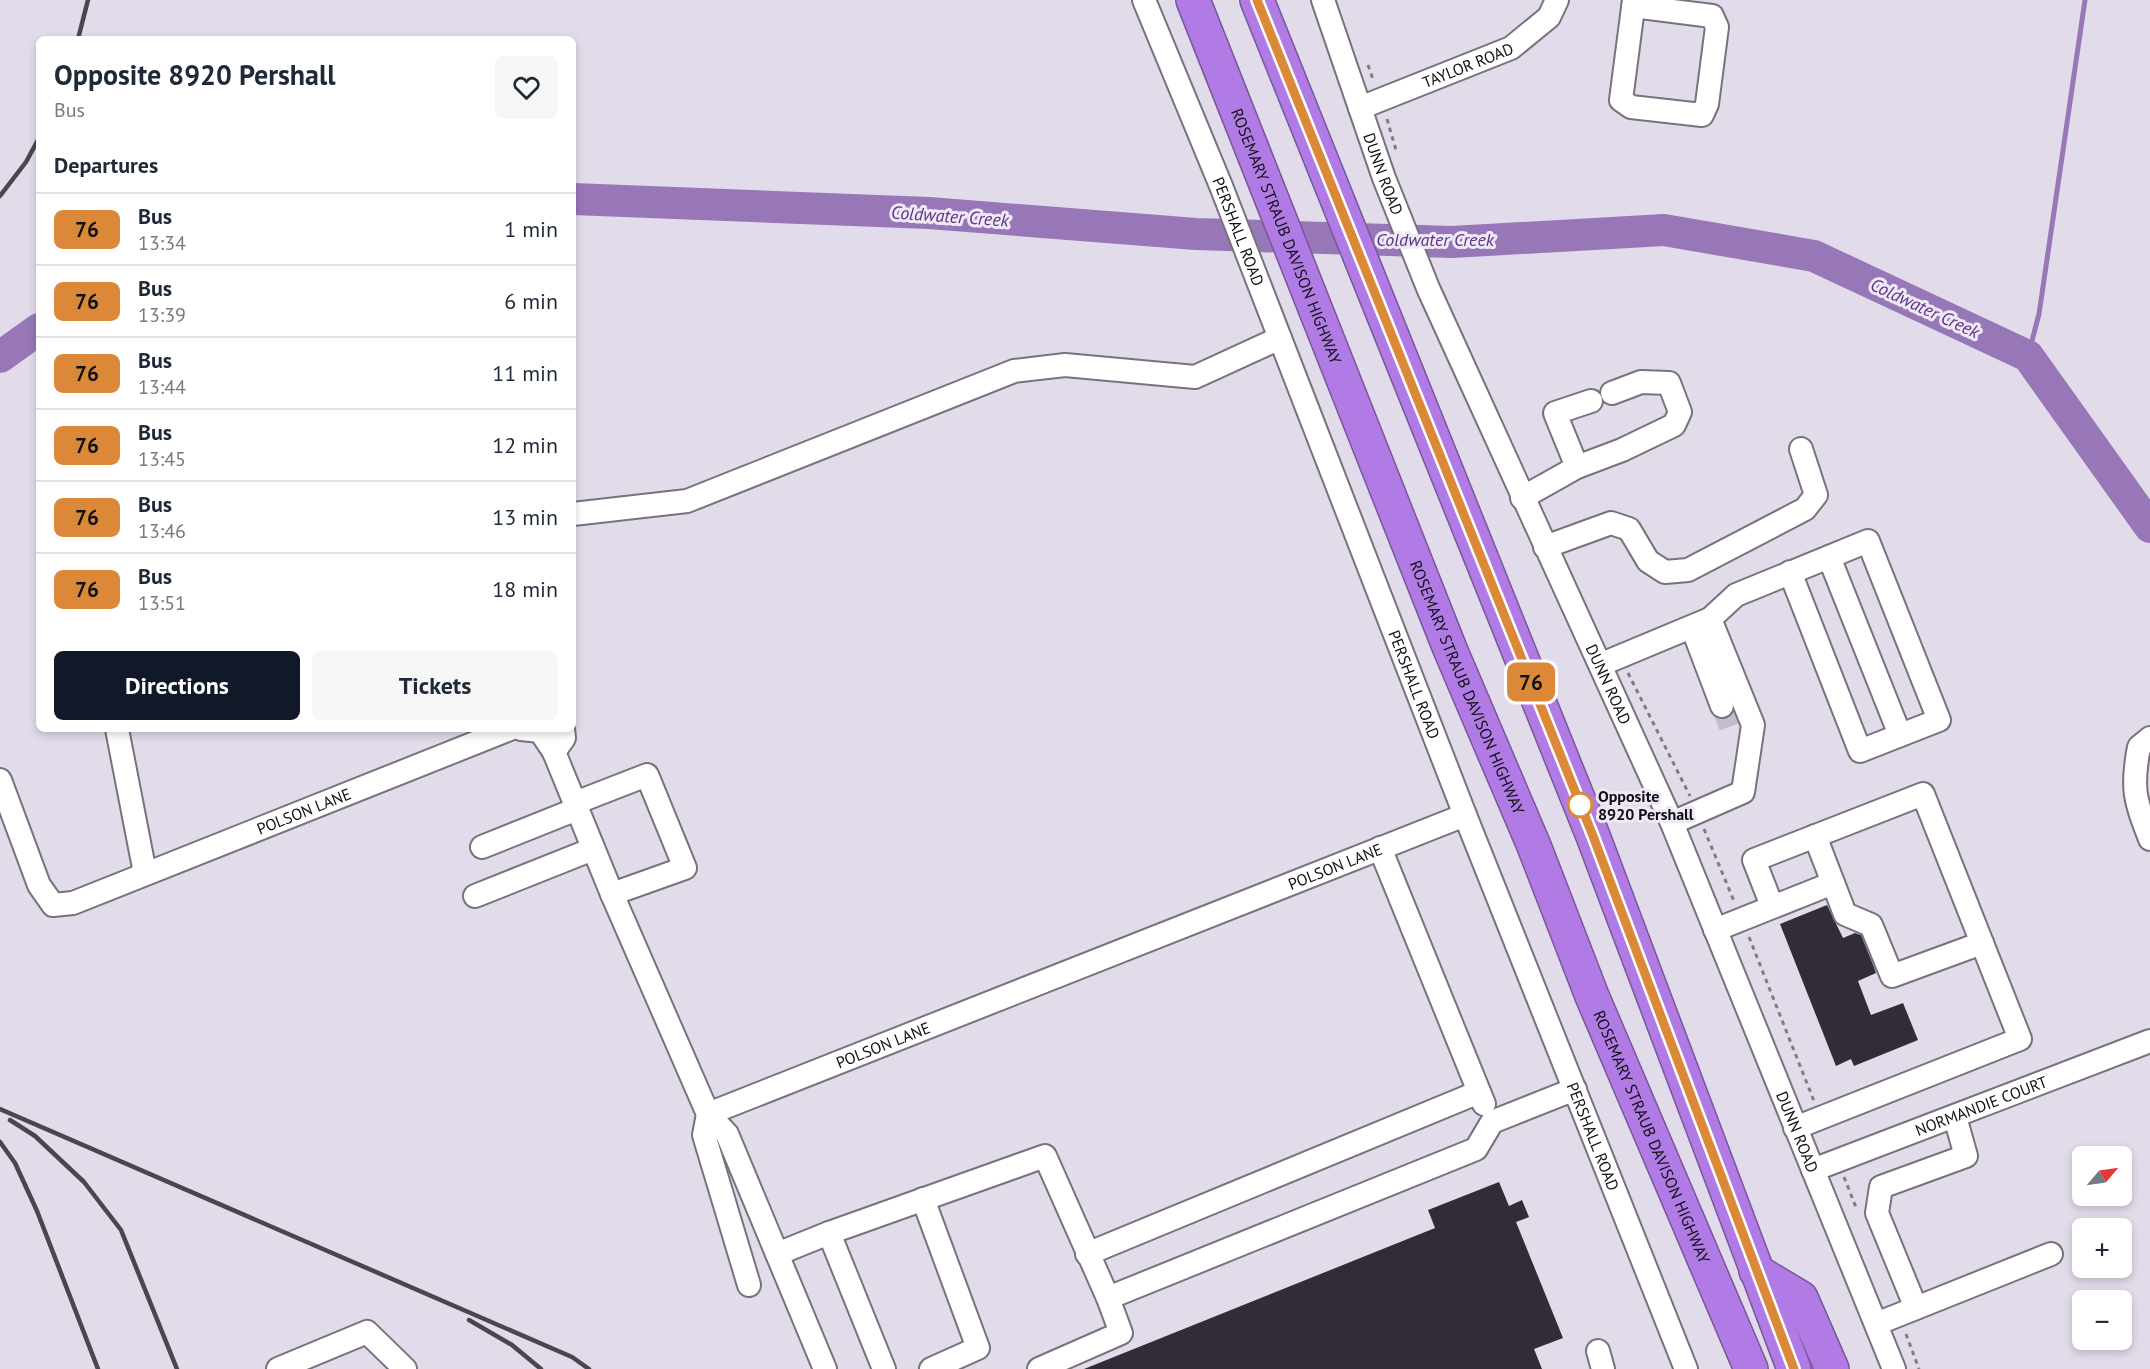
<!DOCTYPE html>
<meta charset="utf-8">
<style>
body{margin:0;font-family:"PT Sans",sans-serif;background:#f6f6f7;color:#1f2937;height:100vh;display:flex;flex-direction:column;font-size:22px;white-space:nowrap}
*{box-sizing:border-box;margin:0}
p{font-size:20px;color:#747a83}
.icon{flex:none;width:33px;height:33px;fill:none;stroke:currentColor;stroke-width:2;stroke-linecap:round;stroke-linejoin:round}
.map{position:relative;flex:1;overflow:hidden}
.sheet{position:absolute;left:36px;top:36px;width:540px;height:696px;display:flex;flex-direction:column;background:#fff;border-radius:9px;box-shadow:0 3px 9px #0003}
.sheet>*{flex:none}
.badge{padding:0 12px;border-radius:9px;font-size:21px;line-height:39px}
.needle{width:39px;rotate:61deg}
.fabs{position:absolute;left:2072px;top:1146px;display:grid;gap:12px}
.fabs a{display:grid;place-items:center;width:60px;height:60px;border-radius:9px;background:#fff;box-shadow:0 3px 9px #0003;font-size:30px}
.map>.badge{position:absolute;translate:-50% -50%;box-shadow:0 0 0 3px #fff}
h2{padding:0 18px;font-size:22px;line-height:54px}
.round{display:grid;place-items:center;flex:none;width:63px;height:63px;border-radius:9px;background:#f6f6f7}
.headline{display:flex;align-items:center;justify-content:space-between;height:102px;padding:0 18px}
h1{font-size:28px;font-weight:700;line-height:45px}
.cta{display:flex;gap:12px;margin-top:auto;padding:12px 18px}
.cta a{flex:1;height:69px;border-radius:9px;background:#111827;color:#fff;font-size:24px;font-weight:700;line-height:69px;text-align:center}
.cta a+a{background:#f6f6f7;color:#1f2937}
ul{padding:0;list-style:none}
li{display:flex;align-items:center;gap:18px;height:72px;padding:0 18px;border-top:2px solid #e0e1e3}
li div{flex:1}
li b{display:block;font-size:22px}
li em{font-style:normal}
li .badge{min-width:66px;font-weight:700;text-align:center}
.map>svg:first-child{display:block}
</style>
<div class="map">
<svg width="2150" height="1369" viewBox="0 0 2150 1369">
<rect width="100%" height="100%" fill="#e2dbea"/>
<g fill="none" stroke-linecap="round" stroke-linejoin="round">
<polyline stroke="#9877b9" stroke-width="5" points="2028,356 2039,314 2085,0"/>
<g stroke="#9877b9" stroke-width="32">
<polyline points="573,199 929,213 1196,234 1452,242 1664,230 1814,256 2028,356 2150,527"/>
<polyline points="0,357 39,329"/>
</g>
</g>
<g fill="#312c37">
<polygon points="1827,905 1843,938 1855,933 1861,935 1874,967 1876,973 1858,981 1871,1015 1903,1003 1918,1040 1854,1066 1851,1059 1836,1066 1780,924"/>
<polygon points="1499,1182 1509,1206 1522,1200 1529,1217 1516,1222 1563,1338 1534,1349 1542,1369 1084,1369 1435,1228 1428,1210"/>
</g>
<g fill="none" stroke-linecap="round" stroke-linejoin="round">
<polyline stroke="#c3bcca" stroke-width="22" stroke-dasharray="22 11" stroke-linecap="butt" points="1722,706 1733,734"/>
<g stroke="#78727f" stroke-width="26">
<g id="minor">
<path id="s1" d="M1144 0 1221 186 1465 815 1686 1369"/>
<path id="s2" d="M1323 0 1384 178 1428 288 1672 823 1894 1369"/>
<polyline points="1633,6 1712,16 1717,27 1707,104 1702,115 1631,107 1621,100 1634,0"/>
<path id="s3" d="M1360 108 1511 48 1549 17 1557 0"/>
<polyline points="1577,467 1555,413 1591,401"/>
<polyline points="1522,498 1577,467 1622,450 1674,425 1680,412 1669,383 1641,382 1612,393"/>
<polyline points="573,514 687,501 1014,371 1065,365 1195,377 1280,338"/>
<polyline points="1545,547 1611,523 1629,529 1648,561 1665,572 1688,570 1805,509 1816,495 1801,449"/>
<polyline points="1829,557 1900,735"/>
<polyline points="1692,627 1722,706"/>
<polyline points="1602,664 1710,619 1736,595 1868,541 1939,720 1860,751 1790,572"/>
<polyline points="117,729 145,873"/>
<path id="s4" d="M521 729 540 731 554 752 612 894 708 1114 1465 815"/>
<path d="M2150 738 2139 747C2131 789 2135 800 2150 839"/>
<polyline points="554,752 564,738 563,729"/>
<path id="s5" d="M0 780 39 885 53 905 73 903 510 729"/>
<polyline points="575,803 647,775 685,868 612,894"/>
<polyline points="1672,823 1743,792 1753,725 1710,619"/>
<polyline points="1815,836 1845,914 1871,925 1892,976 1982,943"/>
<polyline points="482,847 577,809"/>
<polyline points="1380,848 1484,1104"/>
<polyline points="475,896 593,849"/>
<polyline points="1772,906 1754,860 1923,794 2020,1039 1795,1128"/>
<polyline points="1715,930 1833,883"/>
<polyline points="708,1114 727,1134 825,1369"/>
<polyline points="708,1114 704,1135 749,1285"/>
<path id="s6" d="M1813 1170 2150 1041"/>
<polyline points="923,1199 978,1348 931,1369"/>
<polyline points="777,1254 829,1233"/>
<polyline points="1087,1254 1479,1092"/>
<polyline points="1916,1308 1877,1213 1881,1187 1966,1156 1955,1117"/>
<polyline points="1876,1324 2051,1254"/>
<polyline points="1598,1351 1603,1369"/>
<polyline points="278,1369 367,1332 405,1369"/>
<polyline points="884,1369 829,1233 1045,1156 1108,1298"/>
<polyline points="1039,1369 1121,1333 1108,1298 1476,1149 1492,1122 1575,1089"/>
</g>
</g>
<g stroke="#79559c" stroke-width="36">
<g id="highway">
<path id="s7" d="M1193 0 1450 649 1534 846 1592 996 1751 1369"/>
<polyline points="1257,0 1593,836 1794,1369"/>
<polyline points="1756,1271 1801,1298 1832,1369"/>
</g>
</g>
<g stroke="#807c86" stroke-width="3" stroke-dasharray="4.5 4.5" stroke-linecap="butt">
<polyline points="1368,65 1374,82"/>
<polyline points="1387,119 1396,150"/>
<polyline points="1628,673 1690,796"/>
<polyline points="1704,829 1734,901"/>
<polyline points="1749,937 1814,1101"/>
<polyline points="1844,1177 1857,1210"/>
<polyline points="1906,1334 1919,1369"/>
</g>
<use href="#minor" stroke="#fff" stroke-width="22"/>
<use href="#highway" stroke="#b17be5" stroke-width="33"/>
<g stroke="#49464e" stroke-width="4.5">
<polyline points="78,39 88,0"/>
<polyline points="0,196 26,162 39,138"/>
<polyline points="0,1109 572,1357 589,1369"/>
<polyline points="10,1120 35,1136 84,1182 121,1230 177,1369"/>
<polyline points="0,1142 15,1163 37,1211 98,1369"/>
<polyline points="469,1320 512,1345 541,1369"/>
</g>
</g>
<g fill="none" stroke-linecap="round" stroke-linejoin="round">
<g stroke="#fff" stroke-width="14">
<polyline id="line" points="1257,0 1593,836 1794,1369"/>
</g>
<use href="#line" stroke="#db8839" stroke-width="9"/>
</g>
<circle fill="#fff" stroke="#db8839" stroke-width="3" cx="1580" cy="805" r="12"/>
<g text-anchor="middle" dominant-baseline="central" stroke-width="6" stroke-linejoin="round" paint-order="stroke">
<g font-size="16" fill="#110f14" stroke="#efe8f7">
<text stroke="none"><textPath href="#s3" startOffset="116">TAYLOR ROAD</textPath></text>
<text stroke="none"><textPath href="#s2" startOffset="184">DUNN ROAD</textPath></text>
<text stroke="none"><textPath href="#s1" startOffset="250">PERSHALL ROAD</textPath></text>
<text stroke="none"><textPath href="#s7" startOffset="254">ROSEMARY STRAUB DAVISON HIGHWAY</textPath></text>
<text stroke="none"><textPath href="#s2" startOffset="742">DUNN ROAD</textPath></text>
<text stroke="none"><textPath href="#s1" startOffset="736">PERSHALL ROAD</textPath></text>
<text stroke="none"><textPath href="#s7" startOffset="740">ROSEMARY STRAUB DAVISON HIGHWAY</textPath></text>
<text stroke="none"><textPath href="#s5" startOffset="405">POLSON LANE</textPath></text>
<text stroke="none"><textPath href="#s4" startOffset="1112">POLSON LANE</textPath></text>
<text stroke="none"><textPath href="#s4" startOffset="626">POLSON LANE</textPath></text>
<text stroke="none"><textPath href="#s6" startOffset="180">NORMANDIE COURT</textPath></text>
<text stroke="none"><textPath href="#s2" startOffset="1228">DUNN ROAD</textPath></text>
<text stroke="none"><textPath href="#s7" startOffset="1226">ROSEMARY STRAUB DAVISON HIGHWAY</textPath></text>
<text stroke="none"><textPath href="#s1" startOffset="1222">PERSHALL ROAD</textPath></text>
</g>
<g font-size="16" font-weight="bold" fill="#110f14" stroke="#efe8f7" text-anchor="start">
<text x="1598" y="796">Opposite<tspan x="1598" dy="18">8920 Pershall</tspan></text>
</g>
<g font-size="18" font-style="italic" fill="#5e3283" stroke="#efe8f7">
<text transform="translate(950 216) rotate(4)">Coldwater Creek</text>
<text x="1435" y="239">Coldwater Creek</text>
<text transform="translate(1925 308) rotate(25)">Coldwater Creek</text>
</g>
</g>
</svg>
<div class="fabs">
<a><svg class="needle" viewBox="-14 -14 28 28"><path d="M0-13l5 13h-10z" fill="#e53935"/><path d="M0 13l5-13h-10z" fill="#747a83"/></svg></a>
<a>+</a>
<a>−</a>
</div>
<b class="badge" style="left:1531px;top:682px;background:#db8839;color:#111">76</b>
<section class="sheet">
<div class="headline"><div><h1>Opposite 8920 Pershall</h1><p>Bus</p></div><a class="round"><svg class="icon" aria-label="heart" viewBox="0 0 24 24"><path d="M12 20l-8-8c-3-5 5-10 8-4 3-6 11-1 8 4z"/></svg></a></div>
<h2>Departures</h2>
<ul>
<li><span class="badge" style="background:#db8839;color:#111">76</span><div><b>Bus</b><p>13:34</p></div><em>1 min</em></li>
<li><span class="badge" style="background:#db8839;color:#111">76</span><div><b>Bus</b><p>13:39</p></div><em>6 min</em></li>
<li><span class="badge" style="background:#db8839;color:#111">76</span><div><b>Bus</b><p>13:44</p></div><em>11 min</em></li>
<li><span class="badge" style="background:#db8839;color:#111">76</span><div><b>Bus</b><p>13:45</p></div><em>12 min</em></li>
<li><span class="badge" style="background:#db8839;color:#111">76</span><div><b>Bus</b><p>13:46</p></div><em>13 min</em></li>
<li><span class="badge" style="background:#db8839;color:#111">76</span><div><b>Bus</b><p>13:51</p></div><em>18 min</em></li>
</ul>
<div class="cta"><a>Directions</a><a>Tickets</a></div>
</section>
</div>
